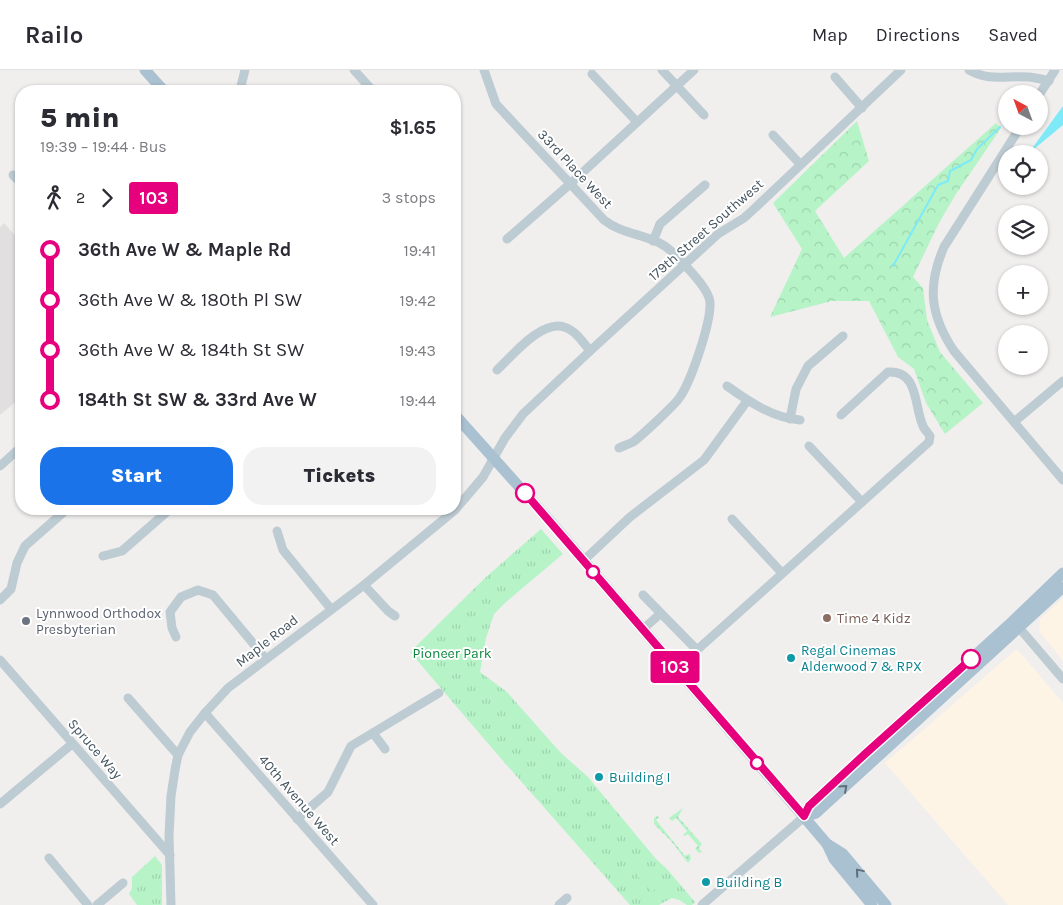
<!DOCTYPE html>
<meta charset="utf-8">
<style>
body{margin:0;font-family:Karla,sans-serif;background:#f2f2f3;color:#2b2b33;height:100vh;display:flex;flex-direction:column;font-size:19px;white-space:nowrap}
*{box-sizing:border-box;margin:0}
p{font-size:16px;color:#7c7c81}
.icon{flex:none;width:28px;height:28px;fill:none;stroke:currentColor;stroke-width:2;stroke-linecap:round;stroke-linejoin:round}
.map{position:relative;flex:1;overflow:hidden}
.details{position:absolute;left:15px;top:15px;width:446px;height:430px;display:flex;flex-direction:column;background:#fff;border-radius:20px;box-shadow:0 1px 4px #0004}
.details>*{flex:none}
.badge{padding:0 10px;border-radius:4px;font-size:18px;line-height:32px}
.needle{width:32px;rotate:319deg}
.buttons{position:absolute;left:998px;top:15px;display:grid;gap:10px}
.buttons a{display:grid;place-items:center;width:50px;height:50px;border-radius:50%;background:#fff;box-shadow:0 1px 4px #0004;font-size:25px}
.map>.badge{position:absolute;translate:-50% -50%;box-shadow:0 0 0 2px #fff}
.legs{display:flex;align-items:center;gap:8px;height:55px;padding:0 25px;font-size:16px}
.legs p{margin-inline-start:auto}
.head{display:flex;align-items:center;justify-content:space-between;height:85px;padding:0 25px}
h1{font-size:28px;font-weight:800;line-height:38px}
.action{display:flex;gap:10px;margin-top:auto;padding:10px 25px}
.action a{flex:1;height:58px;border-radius:20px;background:#1a73e8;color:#fff;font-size:20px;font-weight:800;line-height:58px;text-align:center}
.action a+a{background:#f2f2f3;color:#2b2b33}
ul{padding:0 25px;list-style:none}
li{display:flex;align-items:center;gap:18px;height:50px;font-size:19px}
li i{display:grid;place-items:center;width:8px;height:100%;margin:0 6px;background:currentColor}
li i::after{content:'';width:12px;height:12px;margin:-6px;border:4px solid;border-radius:50%;background:#fff}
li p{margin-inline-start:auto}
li:first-child i{background:linear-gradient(#0000 50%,currentColor 0)}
li:last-child i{background:linear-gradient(currentColor 50%,#0000 0)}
header{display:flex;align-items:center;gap:30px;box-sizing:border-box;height:70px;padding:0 25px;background:#fff;border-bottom:1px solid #e1e1e2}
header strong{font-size:24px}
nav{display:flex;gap:28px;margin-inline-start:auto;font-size:18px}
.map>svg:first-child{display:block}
</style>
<header>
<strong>Railo</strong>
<nav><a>Map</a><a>Directions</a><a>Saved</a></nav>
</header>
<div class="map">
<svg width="1063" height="835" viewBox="0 0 1063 835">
<defs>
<pattern id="grass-dots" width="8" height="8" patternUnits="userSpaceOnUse" patternTransform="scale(1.25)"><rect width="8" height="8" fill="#b6f4c8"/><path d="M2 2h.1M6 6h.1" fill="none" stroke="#9ed3ae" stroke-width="1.8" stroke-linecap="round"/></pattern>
<pattern id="forest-crowns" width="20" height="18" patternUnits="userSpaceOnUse" patternTransform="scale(1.25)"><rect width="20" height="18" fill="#b6f4c8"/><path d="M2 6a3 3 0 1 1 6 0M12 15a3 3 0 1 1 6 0" fill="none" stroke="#9ed3ae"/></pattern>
<pattern id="park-tufts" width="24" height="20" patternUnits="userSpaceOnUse" patternTransform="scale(1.25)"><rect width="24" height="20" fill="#b6f4c8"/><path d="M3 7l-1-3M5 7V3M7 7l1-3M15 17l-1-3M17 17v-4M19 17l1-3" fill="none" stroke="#9ed3ae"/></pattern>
</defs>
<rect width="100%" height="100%" fill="#f1eeee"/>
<g fill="#fef4e5">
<polygon points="1063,528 1063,591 1039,561 1040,549"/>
<polygon points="1017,579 1063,633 1063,835 1008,835 885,693"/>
</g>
<polygon fill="#e2dfe0" points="4,153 21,172 21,327 0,345 0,157"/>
<g fill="url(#grass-dots)">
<polygon points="683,738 678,747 702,774 699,778 702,782 699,783 695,779 698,776 688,764 685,766 683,765 687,761 676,748 672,751 669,748"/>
<polygon points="657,746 659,747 656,750 685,786 689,784 690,785 691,789 688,793 671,771 654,754 654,748"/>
</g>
<polygon fill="url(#forest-crowns)" points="857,51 869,91 815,141 844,188 996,53 1001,58 956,124 939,153 913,207 923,218 927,250 940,282 983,333 945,364 926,333 914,299 898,287 869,231 832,231 770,247 802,179 773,133"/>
<g fill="url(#park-tufts)">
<polygon points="541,459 563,484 506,532 494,544 486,568 480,602 507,622 560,682 588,707 656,789 667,799 695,832 692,835 687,835 679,830 672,828 659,835 630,835 497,684 410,582 486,507"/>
<polygon points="155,786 162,795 162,835 137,835 129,824 132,818 132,807"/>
</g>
<g fill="#b6f4c8">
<polygon points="622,772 637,789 629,796 614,778"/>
<polygon points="645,798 659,816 652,822 637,805"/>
</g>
<polygon fill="#7eeaf7" points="1063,36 1063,55 1028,84"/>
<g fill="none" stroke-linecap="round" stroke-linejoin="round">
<polyline stroke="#7eeaf7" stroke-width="2" points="893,196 938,115 948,111 950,101 971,90 977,79 1000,57"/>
<g stroke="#bdcbd2" stroke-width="9">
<polyline points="354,0 373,21"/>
<path d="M484 0 496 34 604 150C624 166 654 164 672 182 682 192 710 219 710 233 711 253 691 311 680 327 676 334 639 368 633 372 629 374 623 376 619 378"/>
<polyline points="662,0 704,45"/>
<path d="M969 0C991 12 1006 5 1029 7 1036 8 1043 9 1049 11"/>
<polyline points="592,4 637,52"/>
<polyline points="835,7 862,38"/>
<polyline points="240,20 245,0"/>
<polyline points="1039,25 1055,0"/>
<path d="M1021 56 944 177C927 216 930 245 954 281L1063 410"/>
<polyline points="773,65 800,94"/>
<polyline points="13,105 21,113"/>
<polyline points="507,169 570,114 694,0"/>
<polyline points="653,171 660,154 705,115"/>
<path d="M497 300C512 286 541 250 564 257 575 260 583 272 590 281"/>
<path d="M727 316C748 331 773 348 800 350"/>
<polyline points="790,349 796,319 808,296 843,266"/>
<polyline points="1014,352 1063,311"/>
<polyline points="809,376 862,432"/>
<polyline points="0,396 21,377"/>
<polyline points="732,449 782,503"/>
<polyline points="277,461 283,480 331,539"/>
<polyline points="103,486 122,481 170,439"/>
<polyline points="583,491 630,447 704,390 747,331"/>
<polyline points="364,515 388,541 395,546"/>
<path d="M643 525 697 580 929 372 930 366C928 363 924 359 923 356 914 337 919 300 888 302L841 345"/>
<polyline points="0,530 11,519 17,493 25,476 67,439"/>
<polyline points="1015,553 1063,609"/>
<polyline points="643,559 660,544"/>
<polyline points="176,567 172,558 170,542 181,527 198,520 213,525 266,589"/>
<polyline points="0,590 170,785"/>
<polyline points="128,628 178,685"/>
<polyline points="205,643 373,835"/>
<polyline points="373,663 385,679"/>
<polyline points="0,734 72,674"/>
<polyline points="297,749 328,722 351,676 439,623"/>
<polyline points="49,788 88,835"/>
<polyline points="97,835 123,813"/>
<polyline points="171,835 169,766 171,726 175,700 178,685 190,662 205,643 228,618 364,515 455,440 483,407 505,368 523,344 590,281 718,164 744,148 755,138 901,0"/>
<polyline points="559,835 567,828"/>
<polyline points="702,835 804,747"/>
</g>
<g stroke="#aac1d1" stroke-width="11">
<polyline points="145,0 164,21"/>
<polyline points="455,345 548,449 804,747 827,774 834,789 872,835"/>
<polyline points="804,747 809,736 1013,551 1063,503"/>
<polyline points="804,747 816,743 1063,517"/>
<polyline points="827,774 843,784 886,835"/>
</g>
</g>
<defs><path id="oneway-chevron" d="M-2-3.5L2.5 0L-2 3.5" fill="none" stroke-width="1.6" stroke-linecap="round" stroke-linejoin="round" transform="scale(1.25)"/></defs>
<g stroke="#5e6f7b">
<use href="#oneway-chevron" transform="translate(844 718) rotate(-42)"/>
<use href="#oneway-chevron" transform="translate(859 802) rotate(-130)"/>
</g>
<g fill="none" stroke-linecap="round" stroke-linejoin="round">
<g stroke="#fff" stroke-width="11">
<polyline id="line-1" points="525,423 804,746 809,736 865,684 971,589"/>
</g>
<use href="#line-1" stroke="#e6007e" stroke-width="8"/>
</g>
<g fill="#fff" stroke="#e6007e" stroke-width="2.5">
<circle cx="525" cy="423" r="9"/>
<circle cx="593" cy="502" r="6"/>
<circle cx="971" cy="589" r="9"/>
<circle cx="757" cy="693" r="6"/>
</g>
<circle fill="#8d6e63" stroke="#fff" stroke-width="2" cx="827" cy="548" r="5"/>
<circle fill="#6b7280" stroke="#fff" stroke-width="2" cx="26" cy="551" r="5"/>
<g fill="#0f9aa8" stroke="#fff" stroke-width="2">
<circle cx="791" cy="588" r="5"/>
<circle cx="599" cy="707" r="5"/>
<circle cx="706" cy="812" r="5"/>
</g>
<g text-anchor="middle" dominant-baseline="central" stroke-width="4" stroke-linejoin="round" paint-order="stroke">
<g font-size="14" fill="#44545e" stroke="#fff">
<text transform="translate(575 99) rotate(47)">33rd Place West</text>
<text transform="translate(706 160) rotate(-41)">179th Street Southwest</text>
<text transform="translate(267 571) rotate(-38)">Maple Road</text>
<text transform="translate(95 679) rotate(49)">Spruce Way</text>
<text transform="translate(299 730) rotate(49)">40th Avenue West</text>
</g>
<g font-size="14" fill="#5b616d" stroke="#fff" text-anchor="start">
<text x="36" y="543">Lynnwood Orthodox<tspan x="36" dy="16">Presbyterian</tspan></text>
</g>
<g font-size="14" fill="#785e54" stroke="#fff" text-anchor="start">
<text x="837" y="548">Time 4 Kidz</text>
</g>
<g font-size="14" fill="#0d838f" stroke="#fff" text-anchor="start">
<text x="801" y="580">Regal Cinemas<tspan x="801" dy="16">Alderwood 7 &amp; RPX</tspan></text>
<text x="609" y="707">Building I</text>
<text x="716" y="812">Building B</text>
</g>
<g font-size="14" fill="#0c883d" stroke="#fff">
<text x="452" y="583">Pioneer Park</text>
</g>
</g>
</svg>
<div class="buttons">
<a><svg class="needle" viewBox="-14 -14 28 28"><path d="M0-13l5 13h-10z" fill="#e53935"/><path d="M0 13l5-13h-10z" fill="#7c7c81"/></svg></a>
<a><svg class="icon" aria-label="locate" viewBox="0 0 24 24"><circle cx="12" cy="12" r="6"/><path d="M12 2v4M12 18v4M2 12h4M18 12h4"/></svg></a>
<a><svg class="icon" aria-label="layers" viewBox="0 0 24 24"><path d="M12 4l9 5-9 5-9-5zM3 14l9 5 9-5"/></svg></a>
<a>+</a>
<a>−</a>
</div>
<b class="badge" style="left:675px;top:597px;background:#e6007e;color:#fff">103</b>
<section class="details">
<div class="head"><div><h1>5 min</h1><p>19:39 – 19:44 · Bus</p></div><b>$1.65</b></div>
<div class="legs"><svg class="icon" aria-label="walk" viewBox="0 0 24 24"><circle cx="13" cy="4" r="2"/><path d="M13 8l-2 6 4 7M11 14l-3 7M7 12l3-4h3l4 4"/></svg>2<svg class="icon" aria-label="forward" viewBox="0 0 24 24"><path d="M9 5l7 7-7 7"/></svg><b class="badge" style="background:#e6007e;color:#fff">103</b><p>3 stops</p></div>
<ul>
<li><i style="color:#e6007e"></i><b>36th Ave W &amp; Maple Rd</b><p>19:41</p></li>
<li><i style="color:#e6007e"></i><span>36th Ave W &amp; 180th Pl SW</span><p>19:42</p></li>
<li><i style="color:#e6007e"></i><span>36th Ave W &amp; 184th St SW</span><p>19:43</p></li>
<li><i style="color:#e6007e"></i><b>184th St SW &amp; 33rd Ave W</b><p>19:44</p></li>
</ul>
<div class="action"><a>Start</a><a>Tickets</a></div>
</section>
</div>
